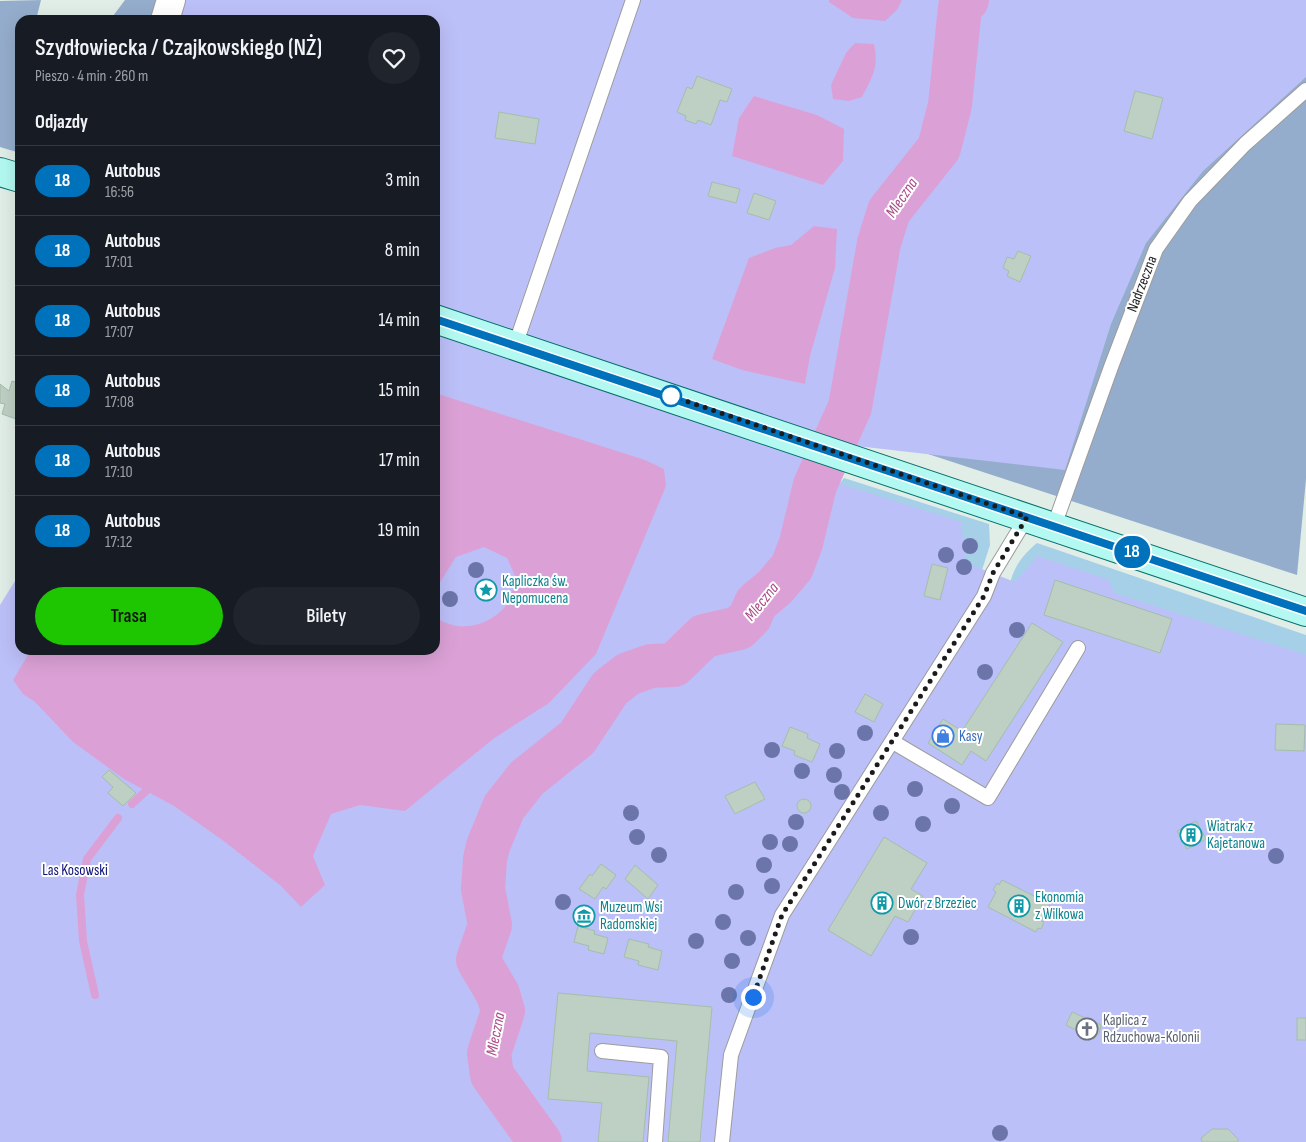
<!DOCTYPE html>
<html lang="pl">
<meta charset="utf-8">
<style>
body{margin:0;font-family:"Sofia Sans Condensed",sans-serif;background:#20242c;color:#f1f3f6;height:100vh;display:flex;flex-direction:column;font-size:19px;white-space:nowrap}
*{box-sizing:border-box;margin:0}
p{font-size:16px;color:#9ea1a6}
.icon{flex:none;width:28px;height:28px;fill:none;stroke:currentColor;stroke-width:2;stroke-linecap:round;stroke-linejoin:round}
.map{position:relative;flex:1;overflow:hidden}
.panel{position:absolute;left:15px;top:15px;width:425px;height:640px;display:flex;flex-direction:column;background:#171b24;border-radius:15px;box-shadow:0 5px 20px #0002}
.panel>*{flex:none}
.badge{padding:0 10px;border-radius:16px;font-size:18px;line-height:32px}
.you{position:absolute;width:25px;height:25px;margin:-12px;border:4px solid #fff;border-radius:50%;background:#1a73e8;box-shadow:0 0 0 8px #1a73e833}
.map>.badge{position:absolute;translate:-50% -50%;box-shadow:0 0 0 2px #fff}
h2{padding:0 20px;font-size:19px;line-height:45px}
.round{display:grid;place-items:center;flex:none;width:52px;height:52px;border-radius:26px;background:#20242c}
.summary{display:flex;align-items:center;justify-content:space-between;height:85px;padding:0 20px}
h1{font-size:24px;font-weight:600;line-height:38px}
.cta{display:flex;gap:10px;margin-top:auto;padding:10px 20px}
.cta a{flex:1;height:58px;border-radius:30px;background:#1ec501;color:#111;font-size:20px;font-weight:600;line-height:58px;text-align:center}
.cta a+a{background:#20242c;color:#f1f3f6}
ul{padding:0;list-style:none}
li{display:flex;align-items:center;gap:15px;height:70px;padding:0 20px;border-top:1px solid #363941}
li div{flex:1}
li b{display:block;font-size:19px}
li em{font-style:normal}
li .badge{min-width:55px;font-weight:700;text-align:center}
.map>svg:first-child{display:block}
</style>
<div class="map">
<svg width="1306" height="1142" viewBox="0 0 1306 1142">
<rect width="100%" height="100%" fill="#e1ede7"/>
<g fill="#a6d0e8">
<polygon points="844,478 989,524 990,545 982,570 965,564 839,484"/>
<path d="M1037 543 1306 635V656L1005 618C1009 584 1009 566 1037 543Z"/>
</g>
<g fill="#95adcc">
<polygon points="41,0 36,20 20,20 20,153 0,147 0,1"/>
<polygon points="125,0 158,0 152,20 110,20"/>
<polygon points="1306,0 1306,479 1297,575 803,413"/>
</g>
<polygon fill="#bcc0f8" points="182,0 1306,0 1306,77 1203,171 1146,243 1111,324 1065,470 848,445 834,482 961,522 966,563 1015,582 1038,556 1109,580 1114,593 1306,655 1306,1142 0,1142 0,605 20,573 20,650 435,650 435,20 176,20"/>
<g fill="#dba1d6">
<polygon points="829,0 902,0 897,10 885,21 853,18 829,2"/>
<path d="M855 43 874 44C879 67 873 76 862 97L849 101 833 99 831 85 846 53Z"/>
<polygon points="754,96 817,115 844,129 843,161 823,185 732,156 739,118"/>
<polygon points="814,226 837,229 835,268 810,356 805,384 742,370 712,359 749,258 775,248 791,245"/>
<path d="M435 393 645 460 664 469 666 486 596 654 549 703 493 739 405 811 360 805 331 814 313 856 325 885 301 907 280 885 221 839 174 806 124 779 73 742 35 702 23 694 13 680 31 650H435V616C456 634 487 627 505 607 511 600 513 587 516 578L507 558 484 547 456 557 435 590Z"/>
</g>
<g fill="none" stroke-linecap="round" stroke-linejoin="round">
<g stroke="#dba1d6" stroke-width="8">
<polyline points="132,804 146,791"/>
<polyline points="95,995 83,941 80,895 87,859 118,818"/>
</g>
<polyline stroke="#dba1d6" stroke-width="44" points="540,1142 492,1075 489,1053 503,1011 498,994 478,960 490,925 483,889 485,859 488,846 504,807 527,778 577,738 610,688 628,674 651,666 674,665 704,636 739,628 750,617 756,603 775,587 792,567 801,543 815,485 850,407 879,243 889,211 939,148 950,105 960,7 967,0"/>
</g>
<g fill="#becfc3" stroke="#a3beab">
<polygon points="697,76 732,89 727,102 720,100 711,125 698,120 696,124 685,120 686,116 677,112 687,87 692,89"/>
<polygon points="1135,91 1163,98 1152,139 1124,131"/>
<polygon points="499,112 539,119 535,144 495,138"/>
<polygon points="712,182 740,189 736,203 708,196"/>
<polygon points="754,193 776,201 769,220 747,213"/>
<polygon points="1018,251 1031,256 1020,282 1007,276 1009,271 1003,268 1007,257 1014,259"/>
<polygon points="12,381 20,383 20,425 18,424 19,420 2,414 5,404 0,403 0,384 9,391"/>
<polygon points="932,564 948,568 940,600 924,596"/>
<polygon points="1055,580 1172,619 1160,653 1044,615"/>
<polygon points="1032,623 1063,642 986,761 971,751 962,765 928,743 943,719 962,731"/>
<polygon points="865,694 883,704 874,722 855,712"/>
<polygon points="1276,724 1305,725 1304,751 1275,750"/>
<polygon points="790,727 808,734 807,738 820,744 812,762 794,755 795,751 782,746"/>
<polygon points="109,770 136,793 123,806 108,793 113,787 102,777"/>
<polygon points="755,782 765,799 735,814 725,796"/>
<circle cx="804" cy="806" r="7"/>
<polygon points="1196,821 1206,839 1187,849 1177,831"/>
<polygon points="884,837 927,863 911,889 923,896 908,922 895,916 871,956 828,930"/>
<polygon points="601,864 616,875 606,889 603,887 595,899 579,889 590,874 592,876"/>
<polygon points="635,865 658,885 648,899 625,879"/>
<polygon points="1002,880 1050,904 1041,921 1044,922 1041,929 1038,928 1036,932 988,907 996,892 993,890 997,883 999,885"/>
<polygon points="578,926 595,931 594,934 608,938 604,954 588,950 589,946 574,942"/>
<polygon points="629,939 649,944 648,947 662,951 658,970 638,965 639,961 624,957"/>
<polygon points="558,993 712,1007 700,1142 668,1142 677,1041 590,1033 587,1071 649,1077 643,1142 598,1142 602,1103 548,1099"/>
<polygon points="1072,1012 1101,1025 1099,1033 1094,1039 1066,1025"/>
<rect x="1297" y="1018" width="9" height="22"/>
<polygon points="1212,1129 1228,1129 1238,1139 1238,1142 1202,1142 1201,1138"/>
</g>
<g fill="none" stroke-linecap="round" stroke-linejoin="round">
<g stroke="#9c9c9c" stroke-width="16">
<g id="lane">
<polyline points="515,346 633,0"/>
<polyline points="1054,526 1111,367 1156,249 1190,201 1245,144 1306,90"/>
<polyline points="893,742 988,798 1078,648"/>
<polyline points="602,1051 661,1057 655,1142"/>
<polyline points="722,1142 731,1055 782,915 984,596 993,573 1027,517"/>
</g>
</g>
<g stroke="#9c9c9c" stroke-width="30">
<polyline id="street" points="165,20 171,0"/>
</g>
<g stroke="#056f6b" stroke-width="30">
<g id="secondary">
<polyline points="0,172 20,178"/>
<polyline points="435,319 1306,612"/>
</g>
</g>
<use href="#lane" stroke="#fff" stroke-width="14"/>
<use href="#street" stroke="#fff" stroke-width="28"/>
<use href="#secondary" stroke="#b3f9f2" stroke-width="28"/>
</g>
<g fill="#6c75a9">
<circle cx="970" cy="546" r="8"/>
<circle cx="946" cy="555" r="8"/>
<circle cx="964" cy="567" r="8"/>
<circle cx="476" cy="570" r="8"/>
<circle cx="450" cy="599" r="8"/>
<circle cx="1017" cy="630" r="8"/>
<circle cx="985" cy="672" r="8"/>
<circle cx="865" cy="733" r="8"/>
<circle cx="772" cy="750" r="8"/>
<circle cx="837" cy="751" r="8"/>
<circle cx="802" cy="771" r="8"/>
<circle cx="834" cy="775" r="8"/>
<circle cx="915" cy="789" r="8"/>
<circle cx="842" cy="792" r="8"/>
<circle cx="952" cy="806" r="8"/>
<circle cx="631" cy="813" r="8"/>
<circle cx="881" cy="813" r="8"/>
<circle cx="796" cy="822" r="8"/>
<circle cx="923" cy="824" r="8"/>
<circle cx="637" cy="837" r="8"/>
<circle cx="770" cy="842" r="8"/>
<circle cx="790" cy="844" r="8"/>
<circle cx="659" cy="855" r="8"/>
<circle cx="1276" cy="856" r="8"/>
<circle cx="764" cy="865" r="8"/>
<circle cx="772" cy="886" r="8"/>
<circle cx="736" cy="892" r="8"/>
<circle cx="563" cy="902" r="8"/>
<circle cx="723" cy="922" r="8"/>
<circle cx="911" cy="937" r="8"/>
<circle cx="748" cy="938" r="8"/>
<circle cx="696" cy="941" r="8"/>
<circle cx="732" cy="961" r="8"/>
<circle cx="729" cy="995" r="8"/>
<circle cx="1000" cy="1133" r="8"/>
</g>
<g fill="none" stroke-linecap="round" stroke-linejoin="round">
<g stroke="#fff" stroke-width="11">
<polyline id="line" points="435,319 1306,611"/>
</g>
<use href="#line" stroke="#0072bc" stroke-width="8"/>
<polyline stroke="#1b1b1b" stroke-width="5" stroke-dasharray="0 9" points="671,396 1027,517 993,573 984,596 782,915 753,997"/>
</g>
<defs>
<g id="sight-ring" transform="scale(1.125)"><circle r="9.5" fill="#fff" stroke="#0f9aa8" stroke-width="1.5"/><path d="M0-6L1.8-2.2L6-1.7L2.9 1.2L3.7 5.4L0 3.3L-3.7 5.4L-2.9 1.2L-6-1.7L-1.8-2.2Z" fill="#0f9aa8"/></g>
<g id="shop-ring" transform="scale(1.125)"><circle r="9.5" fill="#fff" stroke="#3f7fe0" stroke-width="1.5"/><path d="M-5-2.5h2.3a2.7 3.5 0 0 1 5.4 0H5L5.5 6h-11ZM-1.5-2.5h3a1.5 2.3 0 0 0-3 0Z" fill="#3f7fe0"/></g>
<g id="building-ring" transform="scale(1.125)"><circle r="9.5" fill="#fff" stroke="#0f9aa8" stroke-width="1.5"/><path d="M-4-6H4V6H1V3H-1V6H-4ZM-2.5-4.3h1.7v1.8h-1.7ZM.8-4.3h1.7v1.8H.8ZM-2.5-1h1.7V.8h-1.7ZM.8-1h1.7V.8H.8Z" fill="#0f9aa8"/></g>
<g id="museum-ring" transform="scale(1.125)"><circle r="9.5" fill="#fff" stroke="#0f9aa8" stroke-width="1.5"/><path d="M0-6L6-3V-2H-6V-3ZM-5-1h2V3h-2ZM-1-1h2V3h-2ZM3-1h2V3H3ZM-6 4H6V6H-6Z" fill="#0f9aa8"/></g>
<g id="church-ring" transform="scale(1.125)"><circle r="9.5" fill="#fff" stroke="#6b7280" stroke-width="1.5"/><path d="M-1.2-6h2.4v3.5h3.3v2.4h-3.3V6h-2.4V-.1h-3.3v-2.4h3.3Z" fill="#6b7280"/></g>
</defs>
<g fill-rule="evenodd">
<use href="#sight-ring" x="486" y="590"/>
<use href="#shop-ring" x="943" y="736"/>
<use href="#building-ring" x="1191" y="835"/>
<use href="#building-ring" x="882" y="903"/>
<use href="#building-ring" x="1019" y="906"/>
<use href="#museum-ring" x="584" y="916"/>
<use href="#church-ring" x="1087" y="1029"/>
</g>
<circle fill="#fff" stroke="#0072bc" stroke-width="2.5" cx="671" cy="396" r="10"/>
<g text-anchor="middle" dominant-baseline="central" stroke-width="4" stroke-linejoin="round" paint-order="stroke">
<g font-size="15" fill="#1b1b1b" stroke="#fff">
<text transform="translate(1142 284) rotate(-69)">Nadrzeczna</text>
</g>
<g font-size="15" fill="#0d838f" stroke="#fff" text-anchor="start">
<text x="502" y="581">Kapliczka św.<tspan x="502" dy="17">Nepomucena</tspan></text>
<text x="1207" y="826">Wiatrak z<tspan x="1207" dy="17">Kajetanowa</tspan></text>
<text x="1035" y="897">Ekonomia<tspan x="1035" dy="17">z Wilkowa</tspan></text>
<text x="898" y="903">Dwór z Brzeziec</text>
<text x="600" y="907">Muzeum Wsi<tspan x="600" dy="17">Radomskiej</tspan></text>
</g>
<g font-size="15" fill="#366cbe" stroke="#fff" text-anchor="start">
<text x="959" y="736">Kasy</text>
</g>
<g font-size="15" fill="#0c1277" stroke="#fff">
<text x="75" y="870">Las Kosowski</text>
</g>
<g font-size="15" fill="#5b616d" stroke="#fff" text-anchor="start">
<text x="1103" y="1020">Kaplica z<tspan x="1103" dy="17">Rdzuchowa-Kolonii</tspan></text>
</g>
<g font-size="16" font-style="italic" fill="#a94987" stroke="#fff">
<text transform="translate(902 198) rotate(-56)">Mleczna</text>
<text transform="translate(762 602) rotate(-51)">Mleczna</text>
<text transform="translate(496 1034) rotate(-79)">Mleczna</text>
</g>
</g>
</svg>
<div class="you" style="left:753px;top:997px"></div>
<b class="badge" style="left:1132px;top:552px;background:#0072bc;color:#fff">18</b>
<section class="panel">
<div class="summary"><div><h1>Szydłowiecka / Czajkowskiego (NŻ)</h1><p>Pieszo · 4 min · 260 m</p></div><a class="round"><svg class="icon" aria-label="heart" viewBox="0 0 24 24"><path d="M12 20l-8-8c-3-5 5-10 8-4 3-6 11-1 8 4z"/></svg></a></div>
<h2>Odjazdy</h2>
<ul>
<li><span class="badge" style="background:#0072bc;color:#fff">18</span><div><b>Autobus</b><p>16:56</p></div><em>3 min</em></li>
<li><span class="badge" style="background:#0072bc;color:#fff">18</span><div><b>Autobus</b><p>17:01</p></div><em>8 min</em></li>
<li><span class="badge" style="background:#0072bc;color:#fff">18</span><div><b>Autobus</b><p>17:07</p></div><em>14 min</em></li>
<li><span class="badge" style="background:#0072bc;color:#fff">18</span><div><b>Autobus</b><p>17:08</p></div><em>15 min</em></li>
<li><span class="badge" style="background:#0072bc;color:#fff">18</span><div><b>Autobus</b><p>17:10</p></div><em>17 min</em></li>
<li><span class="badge" style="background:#0072bc;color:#fff">18</span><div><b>Autobus</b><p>17:12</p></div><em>19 min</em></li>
</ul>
<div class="cta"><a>Trasa</a><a>Bilety</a></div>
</section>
</div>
